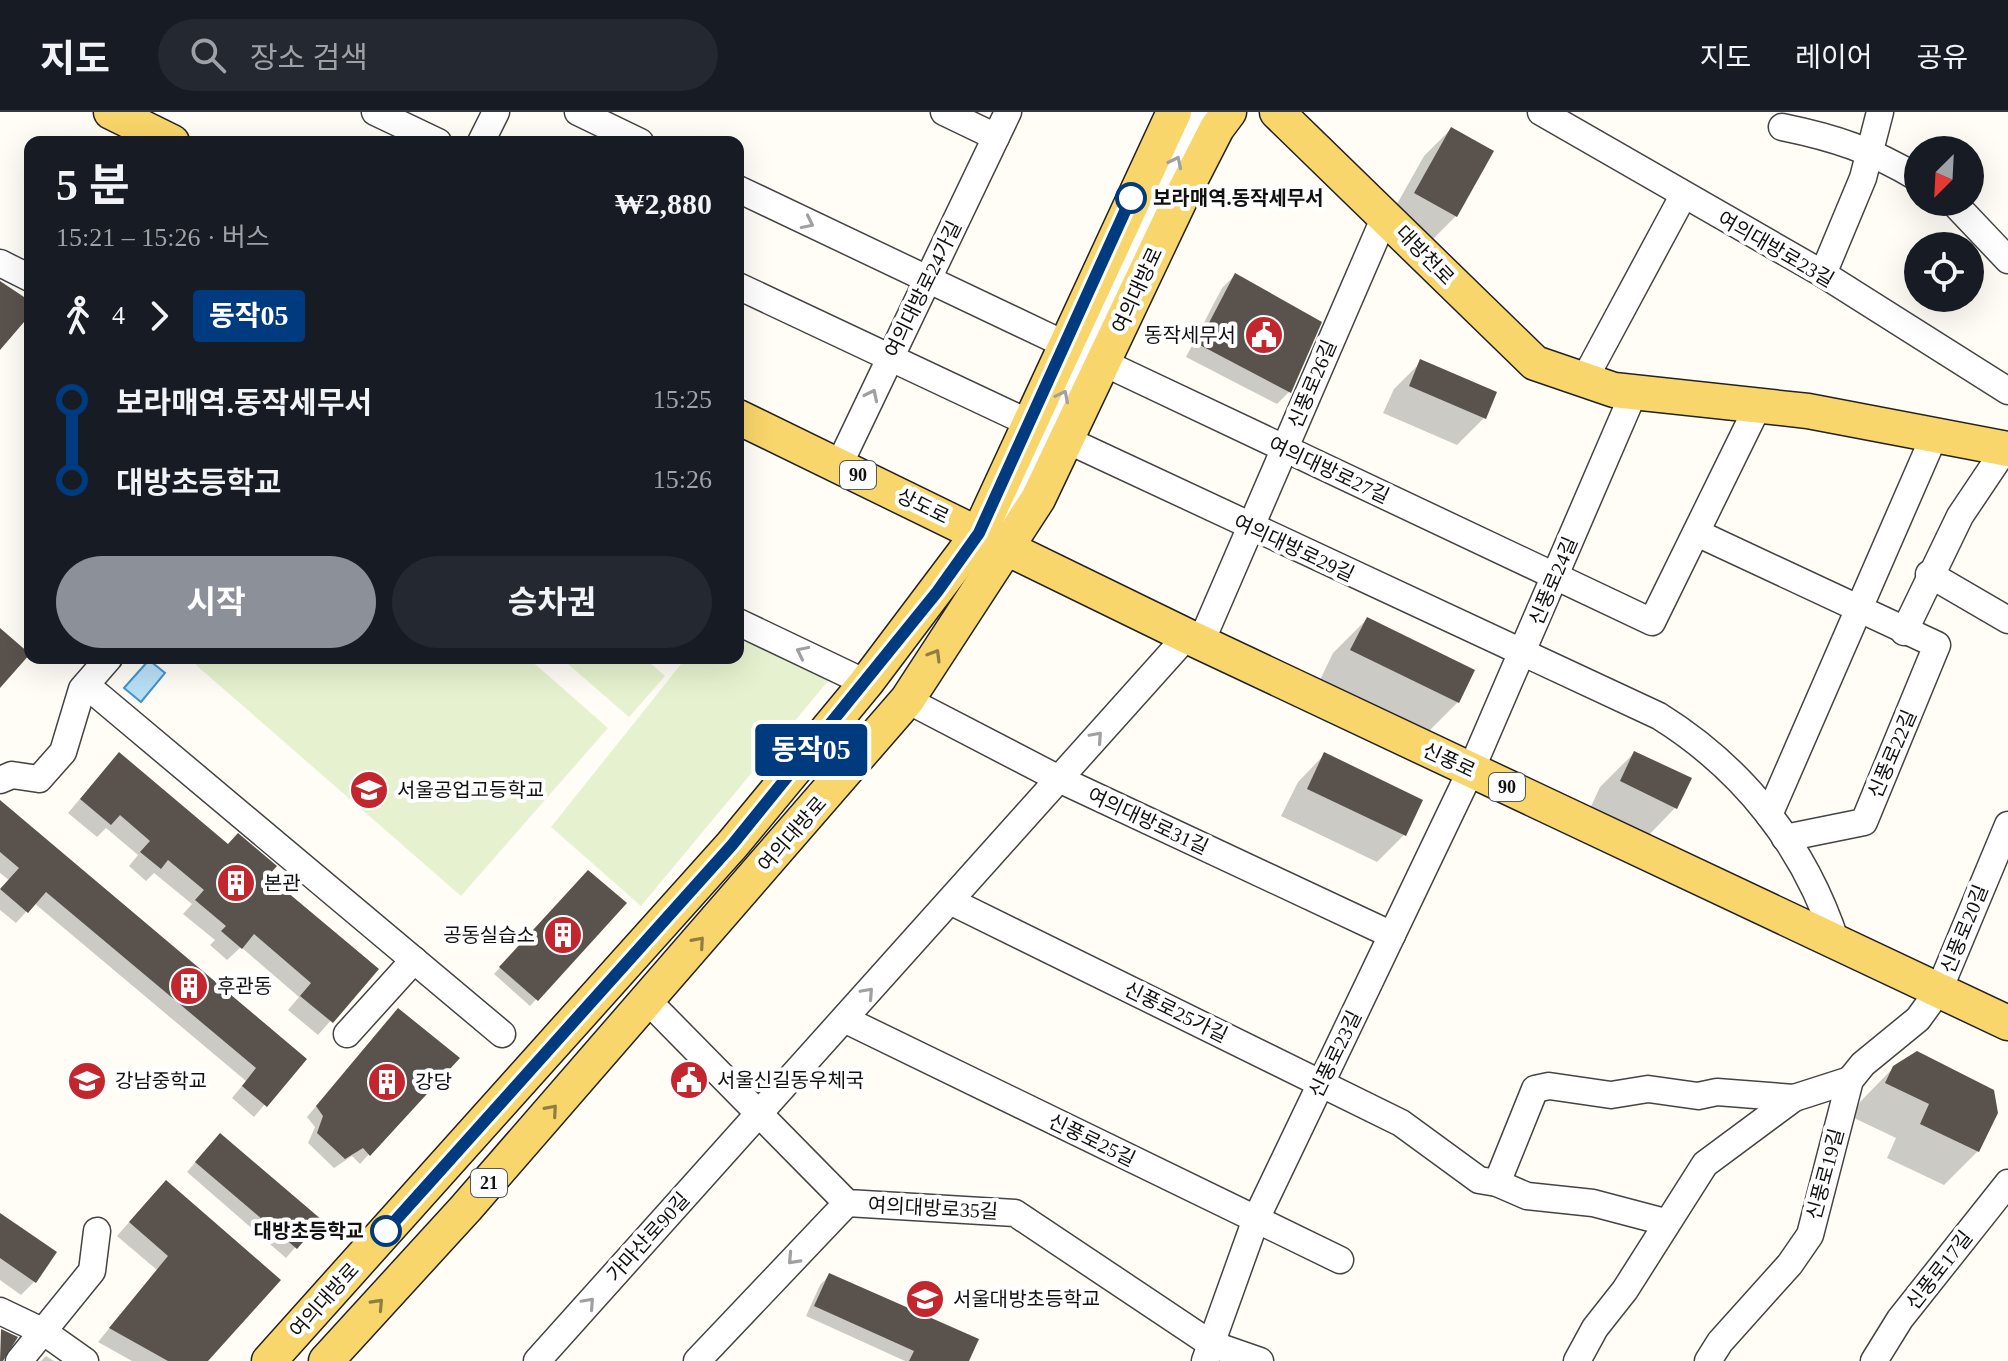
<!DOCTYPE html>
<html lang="ko">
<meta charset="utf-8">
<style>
body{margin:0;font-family:"Times New Roman","Noto Sans KR",serif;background:#242831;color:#f1f3f6;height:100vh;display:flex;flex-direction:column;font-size:30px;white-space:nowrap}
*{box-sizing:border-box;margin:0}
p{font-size:26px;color:#9ea1a6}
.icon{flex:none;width:44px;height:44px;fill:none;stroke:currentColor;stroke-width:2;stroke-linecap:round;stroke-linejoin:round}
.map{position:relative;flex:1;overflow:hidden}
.panel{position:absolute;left:24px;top:24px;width:720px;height:528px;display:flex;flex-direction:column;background:#171b24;border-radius:16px;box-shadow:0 8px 32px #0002}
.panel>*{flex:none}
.badge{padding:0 16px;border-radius:6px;font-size:28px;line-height:52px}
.needle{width:52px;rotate:204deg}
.buttons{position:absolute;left:1904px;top:24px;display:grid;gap:16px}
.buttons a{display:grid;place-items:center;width:80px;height:80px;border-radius:50%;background:#171b24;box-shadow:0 8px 32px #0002;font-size:40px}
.map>.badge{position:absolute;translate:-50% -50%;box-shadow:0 0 0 4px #fff}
.legs{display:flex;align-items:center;gap:12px;height:88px;padding:0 32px;font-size:26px}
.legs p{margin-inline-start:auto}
.summary{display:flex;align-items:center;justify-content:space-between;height:136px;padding:0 32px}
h1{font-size:44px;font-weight:700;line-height:60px}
.cta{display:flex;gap:16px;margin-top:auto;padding:16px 32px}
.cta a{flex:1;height:92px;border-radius:48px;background:#8c9099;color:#fff;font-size:32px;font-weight:700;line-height:92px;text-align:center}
.cta a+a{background:#242831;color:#f1f3f6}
ul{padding:0 32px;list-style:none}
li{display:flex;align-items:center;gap:28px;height:80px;font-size:30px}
li i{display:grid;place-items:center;width:12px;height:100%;margin:0 10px;background:currentColor}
li i::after{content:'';width:20px;height:20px;margin:-10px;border:6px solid;border-radius:50%;background:#171b24}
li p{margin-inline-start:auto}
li:first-child i{background:linear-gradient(#0000 50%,currentColor 0)}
li:last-child i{background:linear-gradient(currentColor 50%,#0000 0)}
header{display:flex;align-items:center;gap:48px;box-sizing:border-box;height:112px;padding:0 40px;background:#171b24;border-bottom:2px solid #363941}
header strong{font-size:38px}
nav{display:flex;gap:44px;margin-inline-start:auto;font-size:28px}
.search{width:560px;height:72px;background:#242831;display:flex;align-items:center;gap:20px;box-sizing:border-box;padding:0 28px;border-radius:44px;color:#9ea1a6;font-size:30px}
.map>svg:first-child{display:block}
</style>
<header>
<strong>지도</strong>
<div class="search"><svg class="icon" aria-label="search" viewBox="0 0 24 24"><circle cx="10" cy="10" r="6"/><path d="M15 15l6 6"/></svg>장소 검색</div>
<nav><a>지도</a><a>레이어</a><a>공유</a></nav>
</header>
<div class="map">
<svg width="2008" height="1249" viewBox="0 0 2008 1249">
<rect width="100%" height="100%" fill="#fffdf5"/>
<g fill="#e6f2cf">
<polygon points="738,519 833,563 641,794 551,715 686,546 738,546"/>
<polygon points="202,546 528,546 608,616 461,784 196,553"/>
<polygon points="561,546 644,546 665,564 629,605"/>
</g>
<polygon fill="#b9e0f7" stroke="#3f96cf" stroke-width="2" points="149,548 165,561 141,590 124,576"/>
<g fill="#0003">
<polygon points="1451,17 1456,104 1429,131 1388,108 1424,44"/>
<polygon points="1235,163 1290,279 1277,292 1186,245 1222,176"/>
<polygon points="1421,250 1484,306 1457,333 1383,301 1394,277"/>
<polygon points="1367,507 1458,590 1424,624 1318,572 1333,541"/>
<polygon points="1634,641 1675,696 1642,730 1587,703 1600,675"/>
<polygon points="1324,643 1404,723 1377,750 1281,704 1298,670"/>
<polygon points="106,656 265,764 376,857 318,923 288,898 299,885 241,835 227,848 210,833 215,828 183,802 192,792 154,761 146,769 129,754 138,743 106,716 97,725 68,701"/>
<polygon points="0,690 304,947 254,1005 232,986 246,969 34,791 16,811 0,798 0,778 9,768 0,761"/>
<polygon points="589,760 625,791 530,894 494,862"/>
<polygon points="388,908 369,1042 360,1052 352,1044 334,1056 308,1031 315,1015 307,1005"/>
<polygon points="1894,955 1978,1039 1944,1073 1887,1046 1896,1026 1852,1005 1860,990"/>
<polygon points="210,1033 319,1108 286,1146 187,1060"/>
<polygon points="153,1083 205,1249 132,1249 98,1230 157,1158 117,1124"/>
<polygon points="0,1103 34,1170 21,1183 0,1168"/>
<polygon points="830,1163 967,1249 905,1249 806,1204 820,1173"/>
<polygon points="46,1244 54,1249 41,1249"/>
</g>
<g fill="#5a524d">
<polygon points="1451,15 1494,39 1457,105 1414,81"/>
<polygon points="1235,161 1322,210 1291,281 1198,232"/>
<polygon points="0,169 30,189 30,203 0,238"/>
<polygon points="1420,247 1497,280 1486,307 1409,274"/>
<polygon points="1367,505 1475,558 1459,591 1350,538"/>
<polygon points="0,516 30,542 0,576"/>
<polygon points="1634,639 1692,666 1677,697 1620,669"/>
<polygon points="119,640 228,732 238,721 277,754 268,764 379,857 333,911 300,884 311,871 254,822 242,837 221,819 226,814 195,788 204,778 168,748 161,757 140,740 150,729 120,703 111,713 80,687"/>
<polygon points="1324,640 1423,688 1406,724 1307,677"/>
<polygon points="0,688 307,947 267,995 242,974 256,956 46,780 28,801 0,777 19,756 0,740"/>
<polygon points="588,758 627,791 538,889 499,855"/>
<polygon points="398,896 460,946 370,1044 363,1036 345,1047 317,1021 323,1004 316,994"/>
<polygon points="1917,939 1994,978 1998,1001 1979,1040 1920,1012 1929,992 1885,971 1893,954"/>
<polygon points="220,1021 322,1108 297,1137 195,1050"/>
<polygon points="166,1068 281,1168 208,1249 168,1249 109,1216 168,1144 129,1110"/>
<polygon points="0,1101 57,1140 36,1171 0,1146"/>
<polygon points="829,1161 979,1227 969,1249 909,1249 914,1239 814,1194"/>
<polygon points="1,1217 18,1225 3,1249 0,1249"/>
</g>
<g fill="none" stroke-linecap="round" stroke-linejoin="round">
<g stroke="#444" stroke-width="29">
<g id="minor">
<polyline points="375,0 438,30"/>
<polyline points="578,0 640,30"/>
<polyline points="944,0 996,25"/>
<polyline points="1541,0 1823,162 2008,279"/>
<path d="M1782 15C1836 26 1871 38 1918 66"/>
<polyline points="481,30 496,0"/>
<polyline points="738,77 1064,232"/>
<polyline points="1953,90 2008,148"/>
<polyline points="0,151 30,166"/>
<polyline points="1823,162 1863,66 1880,0"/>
<polyline points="738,174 1029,311"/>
<polyline points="1102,250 1652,510 1758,294"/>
<polyline points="1584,268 1683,84"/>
<path d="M1067 328 1659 604C1744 657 1805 735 1836 830"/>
<polyline points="839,353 1008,0"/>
<polyline points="1015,409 1033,344 1182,39 1206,0"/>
<polyline points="1697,421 1937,533 1864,710 1785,726"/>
<polyline points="1929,462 2008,508"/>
<polyline points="738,510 866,571"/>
<polyline points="1904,520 1960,404 2005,337"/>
<polyline points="1201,530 1386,102"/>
<polyline points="86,573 502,922"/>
<polyline points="907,588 1059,667 1392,823"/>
<polyline points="0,668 12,663 39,667 63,640 82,577 109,546"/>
<polyline points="1769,703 1935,322"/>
<polyline points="950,789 1401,1011 1479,1068 1497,1071 1527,1084 1593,1091 1665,1110"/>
<polyline points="648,889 847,1091 1015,1101 1211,1232 1260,1249"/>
<polyline points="844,907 1340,1148"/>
<polyline points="347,922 414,848"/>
<polyline points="1497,1071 1535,977 1549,974 1611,983 1648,977 1698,984 1717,980 1794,986 1850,968"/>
<polyline points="0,1199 44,1220 85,1249"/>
<polyline points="19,1249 92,1159 97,1119"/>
<polyline points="537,1249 1187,524"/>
<polyline points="697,1249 847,1091"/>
<polyline points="1205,1249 1256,1107 1471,658 1634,280"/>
<polyline points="1577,1249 1595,1216 1625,1178 1705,1052 1794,986"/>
<polyline points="1708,1249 1720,1230 1790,1152 1810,1123 1850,968 1863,952 1918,907 1939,878 2008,713"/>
<polyline points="1874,1249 1900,1207 2008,1071"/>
</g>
</g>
<g stroke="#222" stroke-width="37">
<g id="major">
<polyline points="111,0 172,30"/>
<polyline points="1277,0 1535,251 1614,278 1808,299 2008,337"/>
<polyline points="738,305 1187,524 2008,911"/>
<polyline points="269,1249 732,733 866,571 979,421 1174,0"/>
<polyline points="326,1249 466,1096 907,588 1038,387 1179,90 1217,16 1229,0"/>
</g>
</g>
<use href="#minor" stroke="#fff" stroke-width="26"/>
<use href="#major" stroke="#f9d66b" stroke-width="34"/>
</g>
<defs><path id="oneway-chevron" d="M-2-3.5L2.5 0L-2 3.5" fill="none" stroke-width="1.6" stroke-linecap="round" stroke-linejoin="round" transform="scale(2)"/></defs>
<g stroke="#a0a0a0">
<use href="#oneway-chevron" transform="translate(1176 50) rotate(-64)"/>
<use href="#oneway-chevron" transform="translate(808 111) rotate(26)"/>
<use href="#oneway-chevron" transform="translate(872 283) rotate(-64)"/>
<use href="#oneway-chevron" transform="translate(1063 284) rotate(-63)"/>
<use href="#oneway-chevron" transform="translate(802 540) rotate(-154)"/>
<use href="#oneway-chevron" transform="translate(1097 625) rotate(-48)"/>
<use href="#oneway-chevron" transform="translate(868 881) rotate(-48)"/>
<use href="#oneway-chevron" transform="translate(793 1147) rotate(133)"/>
<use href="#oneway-chevron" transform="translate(589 1191) rotate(-48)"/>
</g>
<g stroke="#917d42">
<use href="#oneway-chevron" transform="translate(935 543) rotate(-59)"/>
<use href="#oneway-chevron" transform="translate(699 830) rotate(-49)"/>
<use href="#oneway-chevron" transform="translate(552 998) rotate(-49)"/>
<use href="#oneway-chevron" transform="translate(378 1192) rotate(-47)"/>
</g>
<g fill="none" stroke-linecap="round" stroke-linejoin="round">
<g stroke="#fff" stroke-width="18">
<polyline id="line-1" points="386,1119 732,733 937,480 979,421 1131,86"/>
</g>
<use href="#line-1" stroke="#003b80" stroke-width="12"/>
</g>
<defs>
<g id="civic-disc" transform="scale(2)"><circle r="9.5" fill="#c4262e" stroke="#fff"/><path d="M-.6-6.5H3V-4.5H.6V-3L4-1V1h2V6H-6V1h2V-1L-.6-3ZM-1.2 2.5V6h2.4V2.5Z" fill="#fff"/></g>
<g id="school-disc" transform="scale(2)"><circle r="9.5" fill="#c4262e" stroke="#fff"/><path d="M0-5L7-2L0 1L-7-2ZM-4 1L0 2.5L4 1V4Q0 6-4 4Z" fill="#fff"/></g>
<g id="building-disc" transform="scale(2)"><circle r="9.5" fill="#c4262e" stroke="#fff"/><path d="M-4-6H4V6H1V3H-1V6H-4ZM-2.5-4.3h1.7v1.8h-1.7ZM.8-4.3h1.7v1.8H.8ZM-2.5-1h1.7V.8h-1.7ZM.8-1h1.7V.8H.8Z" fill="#fff"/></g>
</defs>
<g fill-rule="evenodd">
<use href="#civic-disc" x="1264" y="223"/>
<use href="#school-disc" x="369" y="678"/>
<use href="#building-disc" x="236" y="771"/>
<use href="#building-disc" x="563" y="823"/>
<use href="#building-disc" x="189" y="874"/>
<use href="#civic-disc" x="689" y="968"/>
<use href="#school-disc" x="87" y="969"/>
<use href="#building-disc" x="387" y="970"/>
<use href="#school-disc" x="925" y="1187"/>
</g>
<g fill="#fff" stroke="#003b80" stroke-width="4">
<circle cx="1131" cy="86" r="14"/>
<circle cx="386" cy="1119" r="14"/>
</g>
<g text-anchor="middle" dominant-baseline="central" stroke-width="8" stroke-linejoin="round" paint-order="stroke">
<g fill="#fff" stroke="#585858" stroke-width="2">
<rect x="840" y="349" width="36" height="28" rx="6"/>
<rect x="1489" y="661" width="36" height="28" rx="6"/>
<rect x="471" y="1057" width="36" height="28" rx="6"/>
</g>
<g font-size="18" font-weight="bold" fill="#111">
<text x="858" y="363">90</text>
<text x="1507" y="675">90</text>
<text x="489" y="1071">21</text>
</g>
<g font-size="20" font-weight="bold" fill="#111" stroke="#fff" text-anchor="start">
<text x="1153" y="86">보라매역.동작세무서</text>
<text x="364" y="1119" text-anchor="end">대방초등학교</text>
</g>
<g font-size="20" fill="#111" stroke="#fff">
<text transform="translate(1776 137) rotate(30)">여의대방로23길</text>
<text transform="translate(1425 143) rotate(46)">대방천로</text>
<text transform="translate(923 177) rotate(-64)">여의대방로24가길</text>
<text transform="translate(1137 178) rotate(-65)">여의대방로</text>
<text transform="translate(1312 272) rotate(-67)">신풍로26길</text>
<text transform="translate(1329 358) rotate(25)">여의대방로27길</text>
<text transform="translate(923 394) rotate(26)">상도로</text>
<text transform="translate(1294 436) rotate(25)">여의대방로29길</text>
<text transform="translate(1553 469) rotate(-67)">신풍로24길</text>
<text transform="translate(1892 642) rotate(-67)">신풍로22길</text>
<text transform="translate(1449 648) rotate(25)">신풍로</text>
<text transform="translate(1148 709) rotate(25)">여의대방로31길</text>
<text transform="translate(792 722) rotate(-49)">여의대방로</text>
<text transform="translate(1964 817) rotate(-68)">신풍로20길</text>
<text transform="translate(1176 900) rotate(26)">신풍로25가길</text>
<text transform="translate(1335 942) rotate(-64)">신풍로23길</text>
<text transform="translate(1092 1028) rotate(26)">신풍로25길</text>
<text transform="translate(1825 1062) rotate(-75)">신풍로19길</text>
<text transform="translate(933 1096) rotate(3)">여의대방로35길</text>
<text transform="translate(648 1125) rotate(-48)">가마산로90길</text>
<text transform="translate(1939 1158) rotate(-52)">신풍로17길</text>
<text transform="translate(324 1188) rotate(-48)">여의대방로</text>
</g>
<g font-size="20" fill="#111" stroke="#fff" text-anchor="start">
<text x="1236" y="223" text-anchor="end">동작세무서</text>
<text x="397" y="678">서울공업고등학교</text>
<text x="264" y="771">본관</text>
<text x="535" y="823" text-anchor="end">공동실습소</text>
<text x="217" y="874">후관동</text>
<text x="717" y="968">서울신길동우체국</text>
<text x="115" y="969">강남중학교</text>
<text x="415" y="970">강당</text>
<text x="953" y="1187">서울대방초등학교</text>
</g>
</g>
</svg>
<div class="buttons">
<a><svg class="needle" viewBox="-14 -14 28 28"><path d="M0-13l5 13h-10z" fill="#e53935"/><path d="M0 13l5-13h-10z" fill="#9ea1a6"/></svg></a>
<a><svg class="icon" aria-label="locate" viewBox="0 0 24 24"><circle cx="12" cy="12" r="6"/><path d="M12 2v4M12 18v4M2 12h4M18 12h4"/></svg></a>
</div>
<b class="badge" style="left:811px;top:638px;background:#003b80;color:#fff">동작05</b>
<section class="panel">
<div class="summary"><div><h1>5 분</h1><p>15:21 – 15:26 · 버스</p></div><b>₩2,880</b></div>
<div class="legs"><svg class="icon" aria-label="walk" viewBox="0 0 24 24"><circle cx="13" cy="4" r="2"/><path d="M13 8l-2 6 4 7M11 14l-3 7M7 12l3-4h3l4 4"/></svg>4<svg class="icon" aria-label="forward" viewBox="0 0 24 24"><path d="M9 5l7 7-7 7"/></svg><b class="badge" style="background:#003b80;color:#fff">동작05</b></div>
<ul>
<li><i style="color:#003b80"></i><b>보라매역.동작세무서</b><p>15:25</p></li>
<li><i style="color:#003b80"></i><b>대방초등학교</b><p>15:26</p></li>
</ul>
<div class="cta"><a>시작</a><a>승차권</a></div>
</section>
</div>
